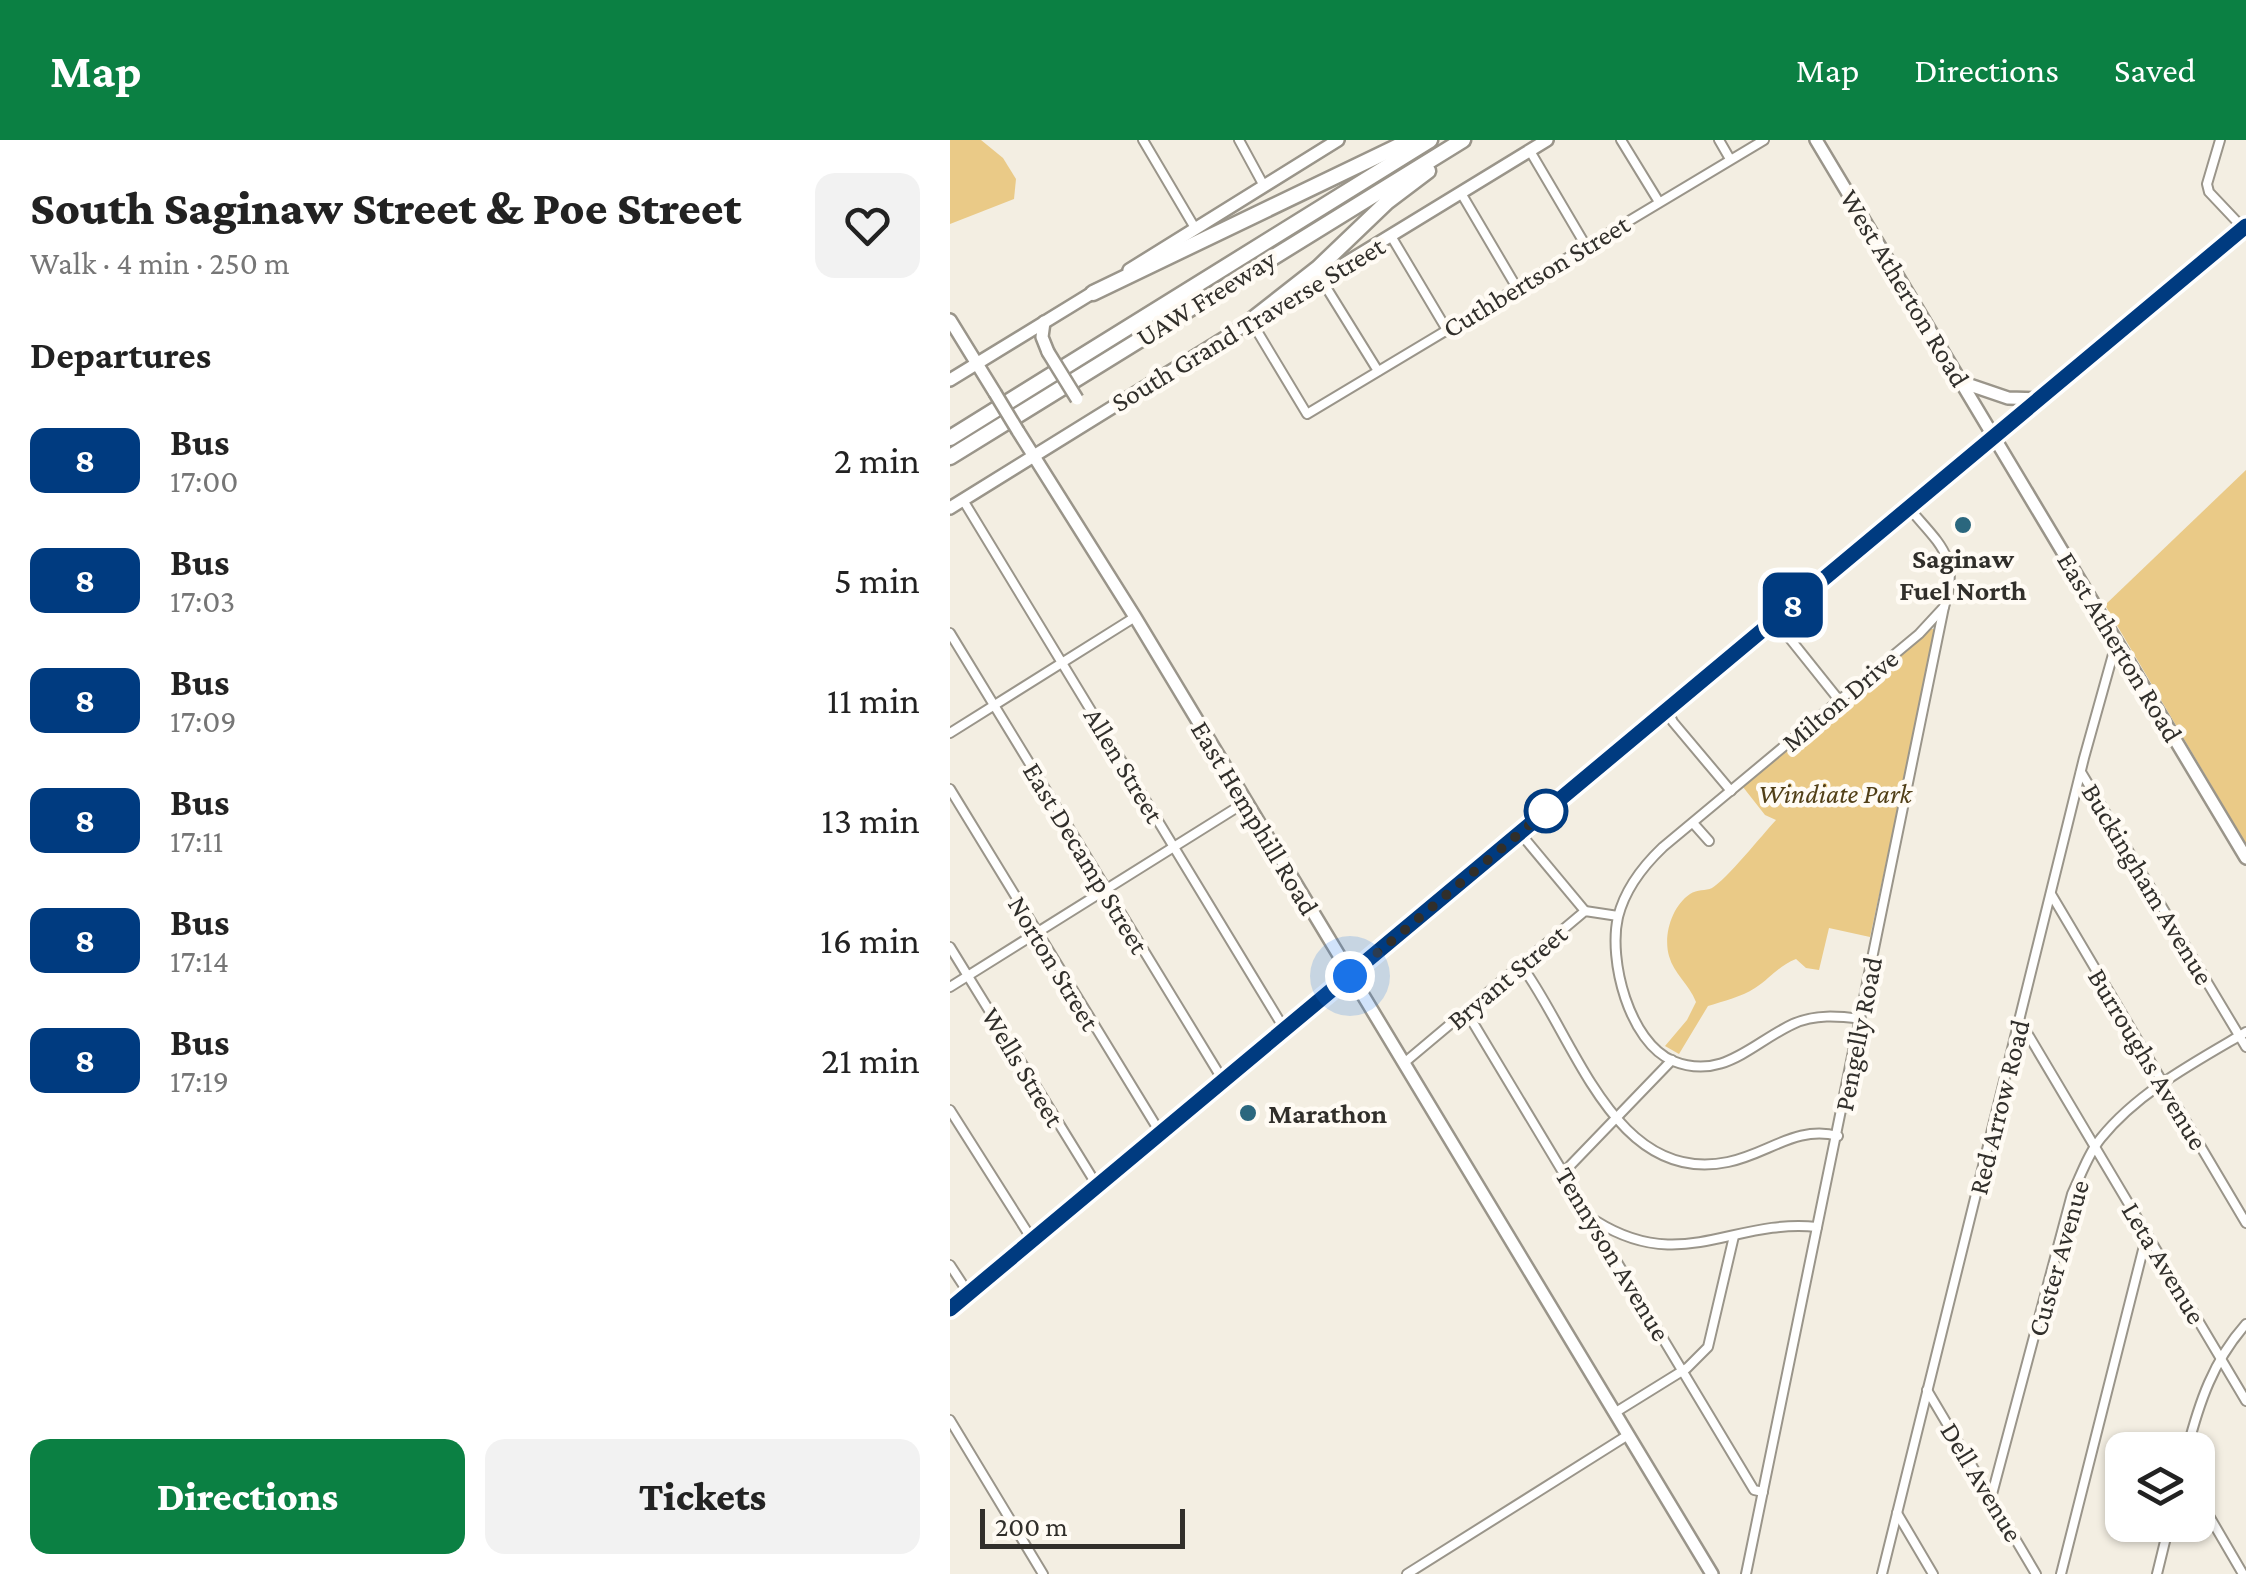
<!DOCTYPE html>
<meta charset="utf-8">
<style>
body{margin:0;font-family:"Crimson Pro",serif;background:#f2f2f2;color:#222;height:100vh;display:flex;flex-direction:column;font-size:38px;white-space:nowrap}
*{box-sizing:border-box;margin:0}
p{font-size:32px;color:#767676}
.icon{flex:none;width:55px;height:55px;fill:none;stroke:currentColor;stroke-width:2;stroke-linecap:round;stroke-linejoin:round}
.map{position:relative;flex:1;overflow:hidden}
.details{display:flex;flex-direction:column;background:#fff;width:950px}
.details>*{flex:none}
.badge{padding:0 20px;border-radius:15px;font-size:35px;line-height:65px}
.buttons{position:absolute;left:1155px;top:1292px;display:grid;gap:20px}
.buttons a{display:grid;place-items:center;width:110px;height:110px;border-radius:20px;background:#fff;box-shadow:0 2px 8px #0004;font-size:50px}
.scale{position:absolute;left:30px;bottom:25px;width:205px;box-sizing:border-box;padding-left:10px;border:5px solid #312f2b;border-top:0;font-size:28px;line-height:35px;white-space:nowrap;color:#312f2b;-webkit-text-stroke:8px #fffbf4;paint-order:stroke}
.you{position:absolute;width:50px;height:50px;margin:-25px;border:8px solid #fff;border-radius:50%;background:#1a73e8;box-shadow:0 0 0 15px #1a73e833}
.map>.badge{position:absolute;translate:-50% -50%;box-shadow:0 0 0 5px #fff}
h2{padding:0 30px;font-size:38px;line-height:90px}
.round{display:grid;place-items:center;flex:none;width:105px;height:105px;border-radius:20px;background:#f2f2f2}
.head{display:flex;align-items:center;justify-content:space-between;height:170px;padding:0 30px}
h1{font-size:48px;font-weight:800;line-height:75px}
.cta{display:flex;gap:20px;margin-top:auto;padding:20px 30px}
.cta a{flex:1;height:115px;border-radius:20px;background:#0b8043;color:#fff;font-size:40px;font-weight:800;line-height:115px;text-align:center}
.cta a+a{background:#f2f2f2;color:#222}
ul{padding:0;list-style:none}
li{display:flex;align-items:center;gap:30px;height:120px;padding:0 30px}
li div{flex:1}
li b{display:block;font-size:38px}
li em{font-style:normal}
li .badge{min-width:110px;font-weight:700;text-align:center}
header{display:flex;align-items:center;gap:60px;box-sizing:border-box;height:140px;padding:0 50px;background:#0b8043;color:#fff}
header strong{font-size:48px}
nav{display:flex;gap:55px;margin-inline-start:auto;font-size:35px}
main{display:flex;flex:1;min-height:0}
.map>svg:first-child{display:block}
</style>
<header>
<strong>Map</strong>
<nav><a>Map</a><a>Directions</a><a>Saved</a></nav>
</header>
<main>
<section class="details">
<div class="head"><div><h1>South Saginaw Street &amp; Poe Street</h1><p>Walk · 4 min · 250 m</p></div><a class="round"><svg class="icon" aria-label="heart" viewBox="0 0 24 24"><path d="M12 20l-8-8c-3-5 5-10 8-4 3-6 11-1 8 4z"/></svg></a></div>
<h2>Departures</h2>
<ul>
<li><span class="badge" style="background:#003b80;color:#fff">8</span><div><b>Bus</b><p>17:00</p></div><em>2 min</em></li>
<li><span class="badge" style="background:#003b80;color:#fff">8</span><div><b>Bus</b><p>17:03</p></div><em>5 min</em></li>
<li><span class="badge" style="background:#003b80;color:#fff">8</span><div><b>Bus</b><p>17:09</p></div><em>11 min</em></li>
<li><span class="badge" style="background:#003b80;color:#fff">8</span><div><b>Bus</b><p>17:11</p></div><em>13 min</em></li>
<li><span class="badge" style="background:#003b80;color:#fff">8</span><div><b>Bus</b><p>17:14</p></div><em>16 min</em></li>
<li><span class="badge" style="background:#003b80;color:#fff">8</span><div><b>Bus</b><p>17:19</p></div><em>21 min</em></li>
</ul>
<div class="cta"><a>Directions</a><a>Tickets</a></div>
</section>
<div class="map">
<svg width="1296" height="1434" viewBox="0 0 1296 1434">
<rect width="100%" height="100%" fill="#f3eee2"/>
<g fill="#eaca87">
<polygon points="0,0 31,0 53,18 66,39 64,59 0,84"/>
<polygon points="1296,330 1296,704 1155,465"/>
<path d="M980 489H984L985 496 920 797 879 788 869 830 856 828 846 819C828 826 821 838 805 848 791 857 774 861 758 866L729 914 715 906 737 880 746 862C739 844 724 834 719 816 713 795 722 766 740 754 747 749 756 751 762 748 776 740 813 694 826 680L815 675 793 647Z"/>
</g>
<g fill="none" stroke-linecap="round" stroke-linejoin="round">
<g stroke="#9a958a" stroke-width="12">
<g id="street">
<polyline points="193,0 245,88"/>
<polyline points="289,0 314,46"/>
<polyline points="671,0 709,62"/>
<polyline points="769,0 780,19"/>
<polyline points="1270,0 1257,44 1259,52 1293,88"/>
<polyline points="580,11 636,106"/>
<polyline points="511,53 567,148"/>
<polyline points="441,96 497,190"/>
<polyline points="371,139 428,231"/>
<polyline points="301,181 357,274 814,0"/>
<polyline points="13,360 335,890"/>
<polyline points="825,480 889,560"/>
<polyline points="0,493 274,942"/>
<polyline points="717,570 723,582 781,651"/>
<polyline points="0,593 185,477"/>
<polyline points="1131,632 1296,907"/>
<polyline points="0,649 211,994"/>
<polyline points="743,683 759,701"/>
<polyline points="570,693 635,771"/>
<polyline points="1101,754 1296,1083"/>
<polyline points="0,807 148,1047"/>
<path d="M571 825C625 897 664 1046 778 1022 818 1014 846 985 888 996"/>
<polyline points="0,847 294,663"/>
<polyline points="516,871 804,1350 813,1352"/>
<path d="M911 879C888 876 865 874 843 884 802 903 773 941 723 921 679 902 658 820 668 777 675 749 693 726 713 707L969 494 994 467"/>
<polyline points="1070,881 1296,1261"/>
<polyline points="454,923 635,771 668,776"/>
<polyline points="0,970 83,1101"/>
<polyline points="614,1032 722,920"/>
<path d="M646 1081C732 1135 783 1078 867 1087"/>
<polyline points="0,1125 19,1154"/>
<polyline points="977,1250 1086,1434"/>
<polyline points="666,1272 737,1228 758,1207 784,1096"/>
<polyline points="0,1280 93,1434"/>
<path d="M1237 1310C1249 1263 1263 1221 1296 1184"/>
<polyline points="1248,1357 1293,1434"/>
<path d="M1041 1358 1122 1054C1131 1035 1138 1014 1151 998 1188 952 1245 922 1296 892"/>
<polyline points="947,1373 983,1434"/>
<polyline points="457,1434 678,1295"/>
<path d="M796 1434 994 467C1011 417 989 404 959 368"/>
<polyline points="932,1434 1134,618 1167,500"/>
<polyline points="1111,1434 1197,1094"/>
<polyline points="1207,1434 1219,1385"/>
</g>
</g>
<g stroke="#9a958a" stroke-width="16">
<g id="secondary">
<polyline points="866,0 1296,718"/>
<polyline points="179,130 388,0"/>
<polyline points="332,162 597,0"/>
<polyline points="0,180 45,253"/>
<polyline points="94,182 92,197 98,212"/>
<polyline points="0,240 147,150"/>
<polyline points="1011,242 1058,258 1089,259"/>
<polyline points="68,291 185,477 762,1434"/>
<polyline points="0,368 308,177"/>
<polyline points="0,1169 1296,86"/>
</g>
</g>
<g stroke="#9a958a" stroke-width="19">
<g id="highway">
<polyline points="143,153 461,0"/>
<polyline points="303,179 368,128 437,62 478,31"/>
<polyline points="0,298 480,0"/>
<polyline points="0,317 513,0"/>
</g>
</g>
<use href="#street" stroke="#fff" stroke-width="8"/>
<use href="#secondary" stroke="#fff" stroke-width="11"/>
<use href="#highway" stroke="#fff" stroke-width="14"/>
<g stroke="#9a958a" stroke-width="16" stroke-linecap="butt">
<g id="secondary-bridge">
<polyline points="98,212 127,259"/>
<polyline points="45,253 68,291"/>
</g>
</g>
<use href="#secondary-bridge" stroke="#fff" stroke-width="11"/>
</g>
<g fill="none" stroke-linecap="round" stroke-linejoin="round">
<g stroke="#fff" stroke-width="22">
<polyline id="line" points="0,1169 1296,86"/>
</g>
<use href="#line" stroke="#003b80" stroke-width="15"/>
<polyline stroke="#312f2b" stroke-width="10" stroke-dasharray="0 18" points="400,836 596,671"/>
</g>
<g fill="#2b677e" stroke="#fffbf4" stroke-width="4">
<circle cx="1013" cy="385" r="10"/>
<circle cx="298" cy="973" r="10"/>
</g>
<circle fill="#fff" stroke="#003b80" stroke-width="5" cx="596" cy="671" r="20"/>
<g text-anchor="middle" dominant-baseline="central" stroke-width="9" stroke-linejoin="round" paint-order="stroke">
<g font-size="28" fill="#312f2b" stroke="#fffbf4">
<text transform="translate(586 136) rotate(-31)">Cuthbertson Street</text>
<text transform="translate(955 148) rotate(59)">West Atherton Road</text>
<text transform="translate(256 158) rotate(-32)">UAW Freeway</text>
<text transform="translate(298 184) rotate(-31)">South Grand Traverse Street</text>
<text transform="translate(1170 507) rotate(59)">East Atherton Road</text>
<text transform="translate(890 560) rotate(-40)">Milton Drive</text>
<text transform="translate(174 625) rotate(59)">Allen Street</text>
<text transform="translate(305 678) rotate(59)">East Hemphill Road</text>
<text transform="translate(136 718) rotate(59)">East Decamp Street</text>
<text transform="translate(1198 744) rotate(59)">Buckingham Avenue</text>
<text transform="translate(104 823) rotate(59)">Norton Street</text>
<text transform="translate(557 837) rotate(-40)">Bryant Street</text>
<text transform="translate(908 894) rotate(-79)">Pengelly Road</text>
<text transform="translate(1198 919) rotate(59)">Burroughs Avenue</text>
<text transform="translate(73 927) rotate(59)">Wells Street</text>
<text transform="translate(1049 967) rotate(-76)">Red Arrow Road</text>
<text transform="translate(663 1114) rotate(59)">Tennyson Avenue</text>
<text transform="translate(1108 1118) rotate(-74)">Custer Avenue</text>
<text transform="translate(1214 1123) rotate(59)">Leta Avenue</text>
<text transform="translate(1032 1342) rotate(59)">Dell Avenue</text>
</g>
<g font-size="28" font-weight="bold" fill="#312f2b" stroke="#fffbf4">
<text x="1013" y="418">Saginaw<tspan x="1013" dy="32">Fuel North</tspan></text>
<text x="318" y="973" text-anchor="start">Marathon</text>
</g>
<g font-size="28" font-style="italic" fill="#513f17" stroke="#fffbf4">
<text x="885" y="653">Windiate Park</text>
</g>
</g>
</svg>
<div class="buttons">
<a><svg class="icon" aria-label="layers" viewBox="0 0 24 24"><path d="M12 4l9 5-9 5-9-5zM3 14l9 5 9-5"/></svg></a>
</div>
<div class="scale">200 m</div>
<div class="you" style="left:400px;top:836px"></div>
<b class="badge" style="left:843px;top:465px;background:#003b80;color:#fff">8</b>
</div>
</main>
